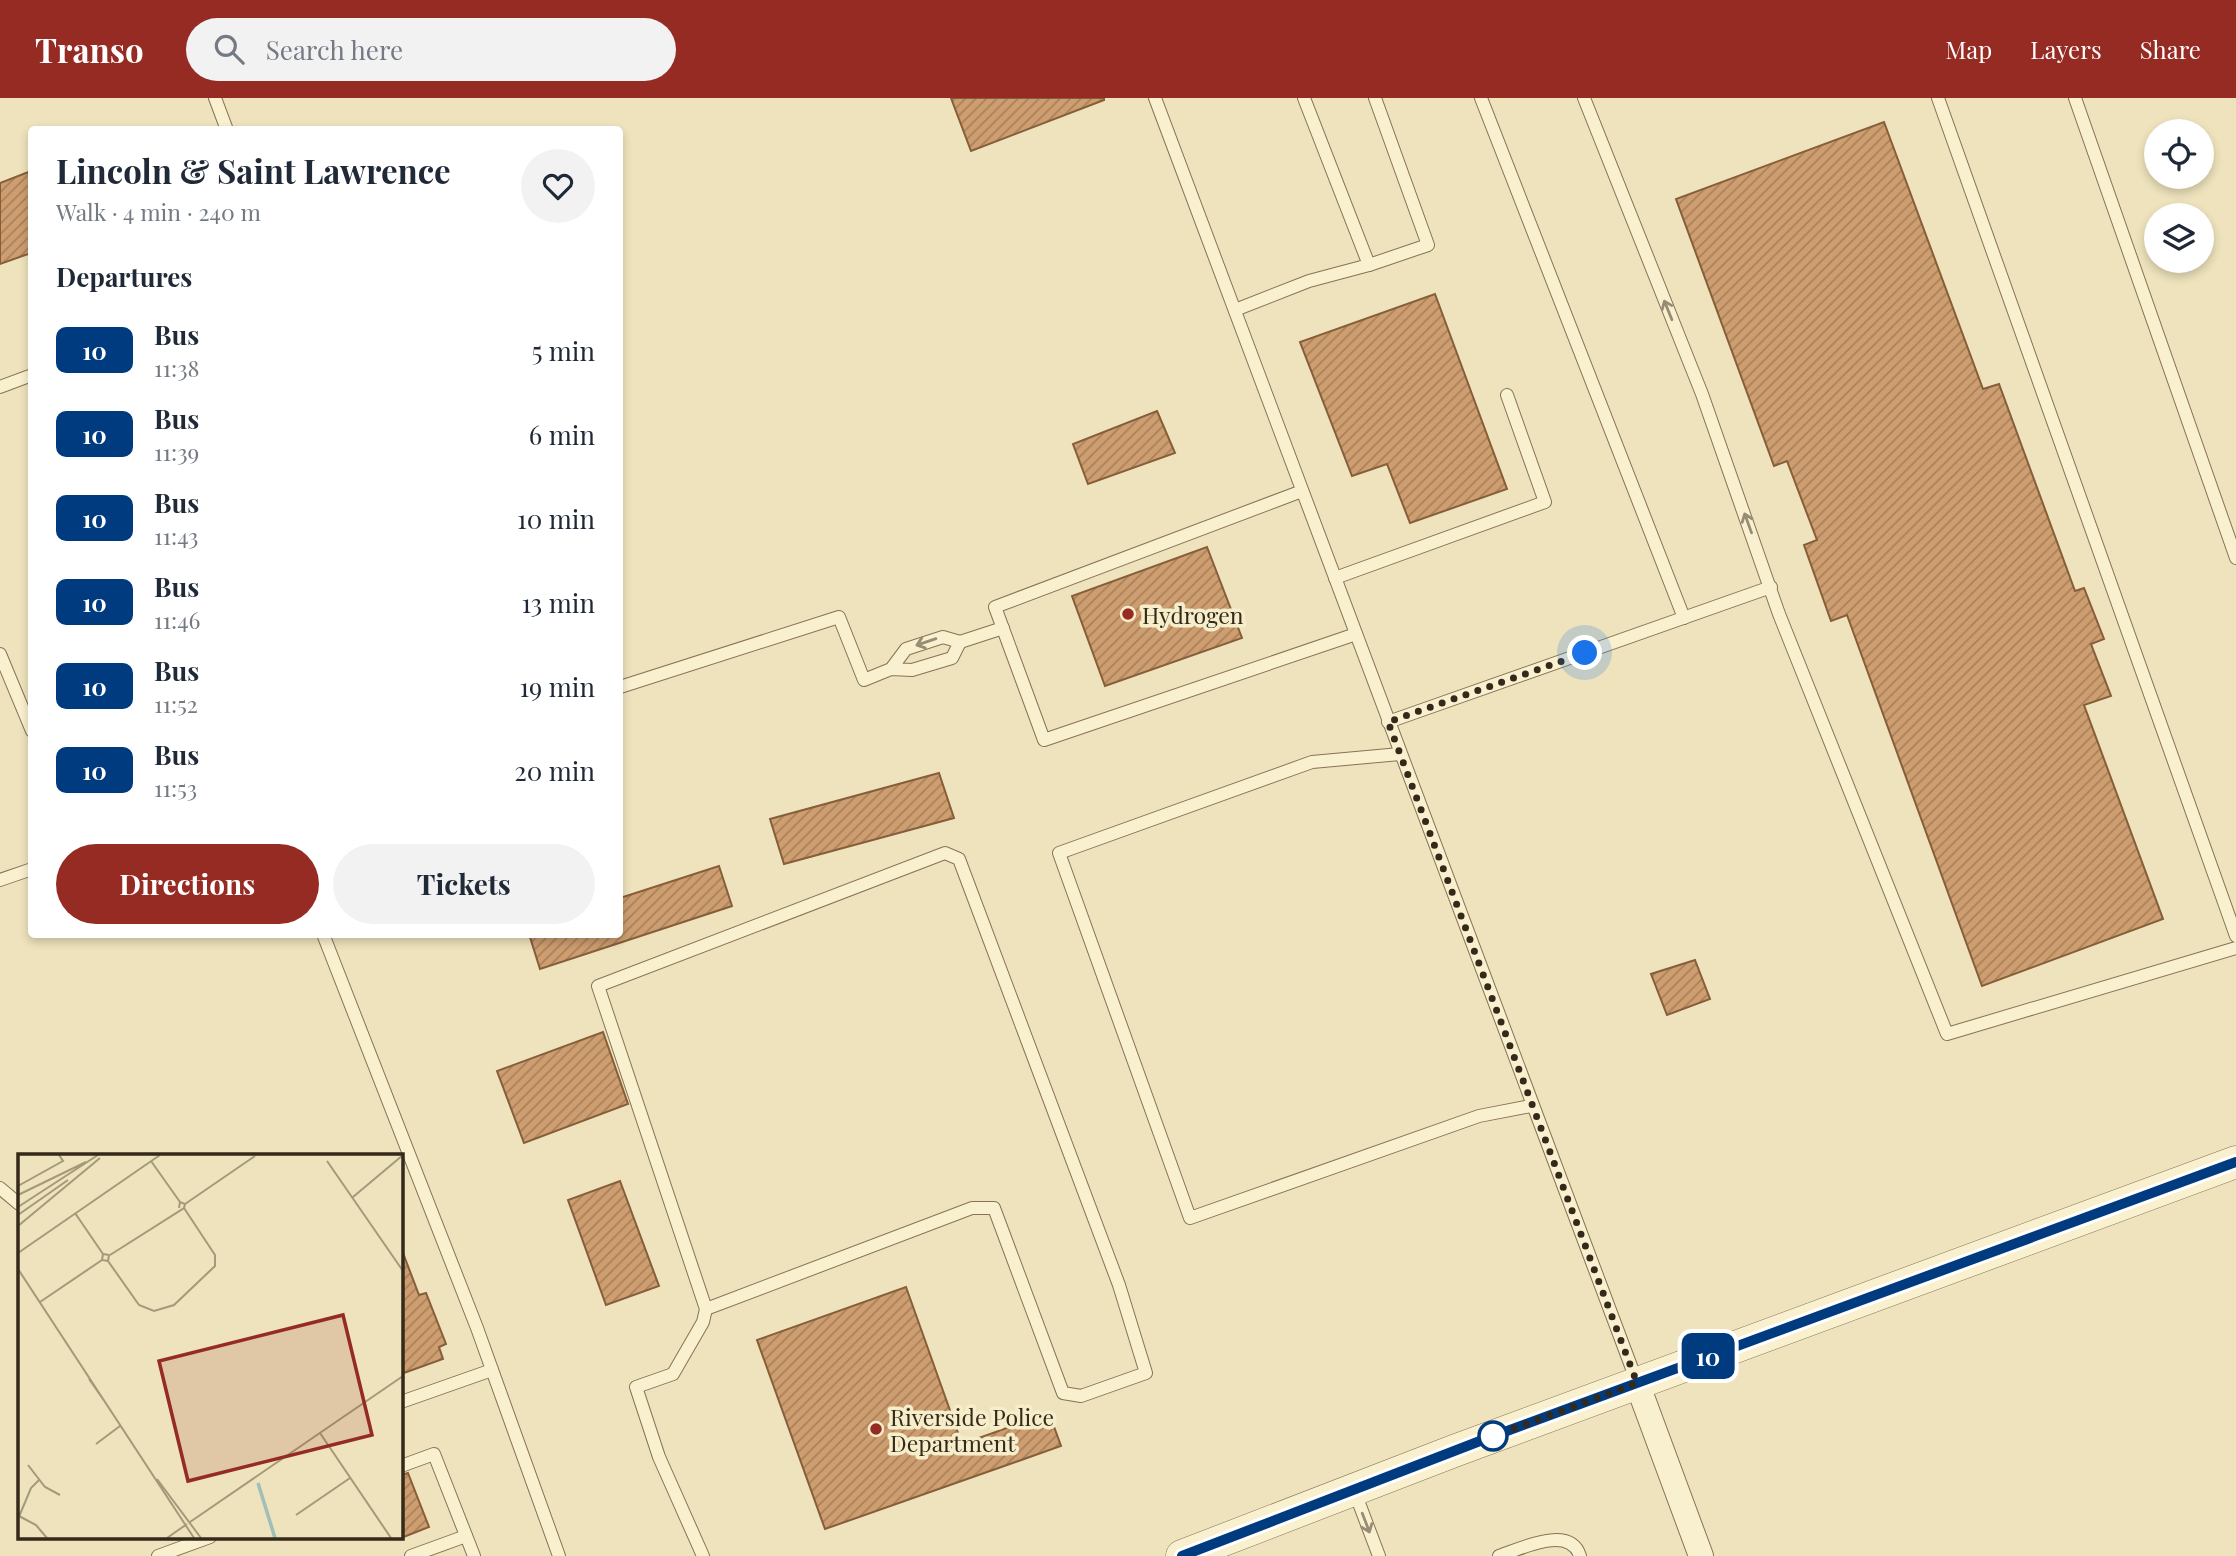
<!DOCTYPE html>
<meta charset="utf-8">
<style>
body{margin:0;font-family:"Playfair Display",serif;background:#f2f2f3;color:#1f2937;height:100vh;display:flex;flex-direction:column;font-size:26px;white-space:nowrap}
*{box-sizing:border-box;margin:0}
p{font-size:23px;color:#747a83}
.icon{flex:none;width:38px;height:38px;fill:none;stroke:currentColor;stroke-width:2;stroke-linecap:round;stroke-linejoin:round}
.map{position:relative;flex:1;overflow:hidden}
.details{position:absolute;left:28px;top:28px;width:595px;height:812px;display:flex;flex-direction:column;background:#fff;border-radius:7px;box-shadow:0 4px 10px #0003}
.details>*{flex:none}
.badge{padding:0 14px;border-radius:10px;font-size:24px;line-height:46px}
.controls{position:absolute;left:2144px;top:21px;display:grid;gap:14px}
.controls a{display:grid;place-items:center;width:70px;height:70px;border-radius:50%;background:#fff;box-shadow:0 4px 10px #0003;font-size:35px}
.you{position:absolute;width:35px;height:35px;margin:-18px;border:5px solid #fff;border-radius:50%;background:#1a73e8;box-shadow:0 0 0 10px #1a73e833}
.map>.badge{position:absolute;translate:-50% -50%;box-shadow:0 0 0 4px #fff}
h2{padding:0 28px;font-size:26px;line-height:63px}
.round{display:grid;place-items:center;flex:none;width:74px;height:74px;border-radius:37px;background:#f2f2f3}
.overview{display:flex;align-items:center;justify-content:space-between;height:119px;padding:0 28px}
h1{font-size:33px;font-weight:700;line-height:52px}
.primary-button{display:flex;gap:14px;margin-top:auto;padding:14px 28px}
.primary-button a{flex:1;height:80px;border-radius:42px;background:#962b24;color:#fff;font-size:28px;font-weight:700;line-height:80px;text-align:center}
.primary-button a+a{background:#f2f2f3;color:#1f2937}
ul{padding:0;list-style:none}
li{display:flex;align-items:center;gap:21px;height:84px;padding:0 28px}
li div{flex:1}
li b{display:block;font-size:26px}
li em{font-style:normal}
li .badge{min-width:77px;font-weight:700;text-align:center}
header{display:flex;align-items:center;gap:42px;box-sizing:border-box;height:98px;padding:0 35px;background:#962b24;color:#fff}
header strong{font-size:33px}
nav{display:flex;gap:38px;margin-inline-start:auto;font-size:24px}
.search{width:490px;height:63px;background:#f2f2f3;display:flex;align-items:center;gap:18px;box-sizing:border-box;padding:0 24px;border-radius:38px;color:#747a83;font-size:26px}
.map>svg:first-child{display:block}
</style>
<header>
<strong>Transo</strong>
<div class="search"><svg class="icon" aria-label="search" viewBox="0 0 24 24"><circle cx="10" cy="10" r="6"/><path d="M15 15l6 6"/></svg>Search here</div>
<nav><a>Map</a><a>Layers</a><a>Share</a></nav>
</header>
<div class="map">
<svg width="2236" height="1458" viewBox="0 0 2236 1458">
<defs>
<pattern id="building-hatch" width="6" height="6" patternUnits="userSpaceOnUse" patternTransform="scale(1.75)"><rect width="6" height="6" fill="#ce9e70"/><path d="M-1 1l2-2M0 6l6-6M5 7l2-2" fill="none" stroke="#a8815b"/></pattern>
</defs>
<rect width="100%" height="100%" fill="#eee3bc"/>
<g fill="url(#building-hatch)" stroke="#865e3a" stroke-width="2">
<polygon points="951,0 1104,0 1104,2 971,53"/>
<polygon points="1884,24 1983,291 1999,286 2075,493 2084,490 2104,541 2091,546 2111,598 2084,607 2163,821 1982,888 1847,517 1831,523 1804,447 1817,442 1787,363 1774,368 1676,101"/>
<polygon points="31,73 31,155 0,166 0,85"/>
<polygon points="1435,196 1507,391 1410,425 1387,366 1352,378 1300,244"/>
<polygon points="1157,313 1175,355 1088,386 1073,346"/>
<polygon points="1207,449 1242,540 1105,588 1072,498"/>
<polygon points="939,675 954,720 784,766 770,721"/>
<polygon points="719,768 732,808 540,871 529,836 620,836 620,800"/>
<polygon points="1695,862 1710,901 1667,917 1651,876"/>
<polygon points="603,934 628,1006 524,1045 497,973"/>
<polygon points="620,1083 659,1188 606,1207 568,1102"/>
<polygon points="401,1155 403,1155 419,1197 426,1195 446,1246 439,1249 443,1261 401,1276"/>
<polygon points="906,1189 962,1346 1049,1315 1061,1348 825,1431 757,1242"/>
<polygon points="408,1375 429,1429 401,1440 401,1377"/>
</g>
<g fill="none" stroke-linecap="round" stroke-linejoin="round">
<g stroke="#867355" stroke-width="14">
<g id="service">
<polyline points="215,0 227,32"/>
<polyline points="1155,0 1637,1284"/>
<polyline points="1481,0 1684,520"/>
<polyline points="1584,0 1702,296 1779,516 1947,936 2236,850"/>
<polyline points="1938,0 2236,838"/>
<polyline points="2075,0 2236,460"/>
<polyline points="1369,167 1428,147 1375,0"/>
<polyline points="1235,212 1309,183 1369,167 1304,0"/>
<polyline points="0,289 32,277"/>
<polyline points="1302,393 995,509 1044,642 1356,536"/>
<polyline points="1335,480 1545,404 1507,297"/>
<polyline points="960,544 1003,530"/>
<polyline points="0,556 32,633"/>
<polyline points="620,589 839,519 864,582 891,571 912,572 952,560 960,544 943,539 906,551 891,571"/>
<polyline points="1388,624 1771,489"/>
<polyline points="1400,656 1312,664 1059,755 1190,1120 1479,1018 1531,1008"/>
<polyline points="0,782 32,771"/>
<polyline points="323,836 477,1230 559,1458"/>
<polyline points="0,1090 19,1106"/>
<polyline points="401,1304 492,1272"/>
<polyline points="401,1368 434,1356 474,1458"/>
<polyline points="1354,1392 1379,1458"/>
<polyline points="158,1458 210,1439"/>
<polyline points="411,1458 466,1438"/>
<polyline points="703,1458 659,1359 636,1289 673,1276 703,1224 706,1211 598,888 945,755 959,761 1119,1187 1146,1275 1081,1298 1063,1295 994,1110 972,1110 706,1211"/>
<path d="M1499 1458C1520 1451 1570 1426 1580 1458"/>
</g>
</g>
<g stroke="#867355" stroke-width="26">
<polyline id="minor" points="1637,1285 1701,1458"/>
</g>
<g stroke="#867355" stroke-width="33">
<polyline id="tertiary" points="1182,1458 1454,1353 2236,1064"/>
</g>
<use href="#service" stroke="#f9f0cf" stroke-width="12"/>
<use href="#minor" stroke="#f9f0cf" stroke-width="24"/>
<use href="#tertiary" stroke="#f9f0cf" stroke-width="32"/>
</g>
<defs><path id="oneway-shaft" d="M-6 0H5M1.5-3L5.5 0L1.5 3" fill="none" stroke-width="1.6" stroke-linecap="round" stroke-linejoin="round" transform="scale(1.75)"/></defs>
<g stroke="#978c74">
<use href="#oneway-shaft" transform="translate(1668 212) rotate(-112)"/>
<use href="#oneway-shaft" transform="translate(1748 425) rotate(-110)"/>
<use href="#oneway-shaft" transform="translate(926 544) rotate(161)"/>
<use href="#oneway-shaft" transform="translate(1366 1425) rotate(69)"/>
</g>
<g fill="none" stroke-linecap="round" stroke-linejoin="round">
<g stroke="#fff" stroke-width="16">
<polyline id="line" points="1182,1458 1480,1343 2236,1064"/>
</g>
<use href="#line" stroke="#003b80" stroke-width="10"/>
<polyline stroke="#35291a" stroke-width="7" stroke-dasharray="0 12.6" points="1493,1338 1480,1343 1637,1285 1388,624 1585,555"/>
</g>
<g fill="#962b24" stroke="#f6edcb" stroke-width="2.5">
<circle cx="1128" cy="516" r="7"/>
<circle cx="876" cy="1331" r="7"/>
</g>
<circle fill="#fff" stroke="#003b80" stroke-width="3.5" cx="1493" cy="1338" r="14"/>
<g text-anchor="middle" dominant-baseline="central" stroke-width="7" stroke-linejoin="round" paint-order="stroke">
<g font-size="23" fill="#35291a" stroke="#f6edcb" text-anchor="start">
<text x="1142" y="516">Hydrogen</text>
<text x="890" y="1318">Riverside Police<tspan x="890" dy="26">Department</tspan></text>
</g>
</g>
<g transform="translate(18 1056)">
<rect width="385" height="385" fill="#eee3bc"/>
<path fill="none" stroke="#a0bfb8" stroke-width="3.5" d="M240 329 257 384"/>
<path fill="none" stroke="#a4997b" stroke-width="2" d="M133 7 162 48M309 7 385 117M0 32 45 7 41 1M0 41 68 8M335 43 385 1M167 50 237 2M0 53 80 1M57 59 85 100M0 61 50 26M0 72 82 4M0 99 142 1M92 101 166 54 167 50 162 48 161 54M90 107 84 106 85 100 91 101 90 107 121 151 136 157 156 151 197 112V101L166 54M0 115 176 384M22 148 84 106M71 225 87 248M302 279 373 384M78 290 102 272M10 311 27 333 42 341M139 325 183 384M278 361 332 324M1 362 18 371 29 384M0 365 13 334 21 326M172 368 385 222M149 384 169 370"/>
<path fill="#962b24" fill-opacity="0.15" stroke="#962b24" stroke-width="3.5" d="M325 161 354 281 170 327 141 207Z"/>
<rect width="385" height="385" fill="none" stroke="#35291a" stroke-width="3.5"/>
</g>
</svg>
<div class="controls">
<a><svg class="icon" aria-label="locate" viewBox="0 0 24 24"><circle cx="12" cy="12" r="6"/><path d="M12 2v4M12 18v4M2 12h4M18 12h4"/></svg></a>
<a><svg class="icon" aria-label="layers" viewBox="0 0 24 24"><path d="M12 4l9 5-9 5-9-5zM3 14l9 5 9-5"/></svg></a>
</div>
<div class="you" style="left:1585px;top:555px"></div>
<b class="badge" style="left:1708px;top:1258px;background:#003b80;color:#fff">10</b>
<section class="details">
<div class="overview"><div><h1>Lincoln &amp; Saint Lawrence</h1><p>Walk · 4 min · 240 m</p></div><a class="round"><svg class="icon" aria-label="heart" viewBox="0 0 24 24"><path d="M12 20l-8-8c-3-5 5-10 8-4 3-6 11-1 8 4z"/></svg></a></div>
<h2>Departures</h2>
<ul>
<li><span class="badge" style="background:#003b80;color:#fff">10</span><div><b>Bus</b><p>11:38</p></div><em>5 min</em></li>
<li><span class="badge" style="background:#003b80;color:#fff">10</span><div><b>Bus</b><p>11:39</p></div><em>6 min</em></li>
<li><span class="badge" style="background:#003b80;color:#fff">10</span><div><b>Bus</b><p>11:43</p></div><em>10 min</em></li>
<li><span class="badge" style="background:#003b80;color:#fff">10</span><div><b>Bus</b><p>11:46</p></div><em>13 min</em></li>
<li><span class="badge" style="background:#003b80;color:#fff">10</span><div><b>Bus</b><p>11:52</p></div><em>19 min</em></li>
<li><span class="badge" style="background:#003b80;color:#fff">10</span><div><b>Bus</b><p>11:53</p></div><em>20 min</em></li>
</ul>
<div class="primary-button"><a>Directions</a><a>Tickets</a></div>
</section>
</div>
